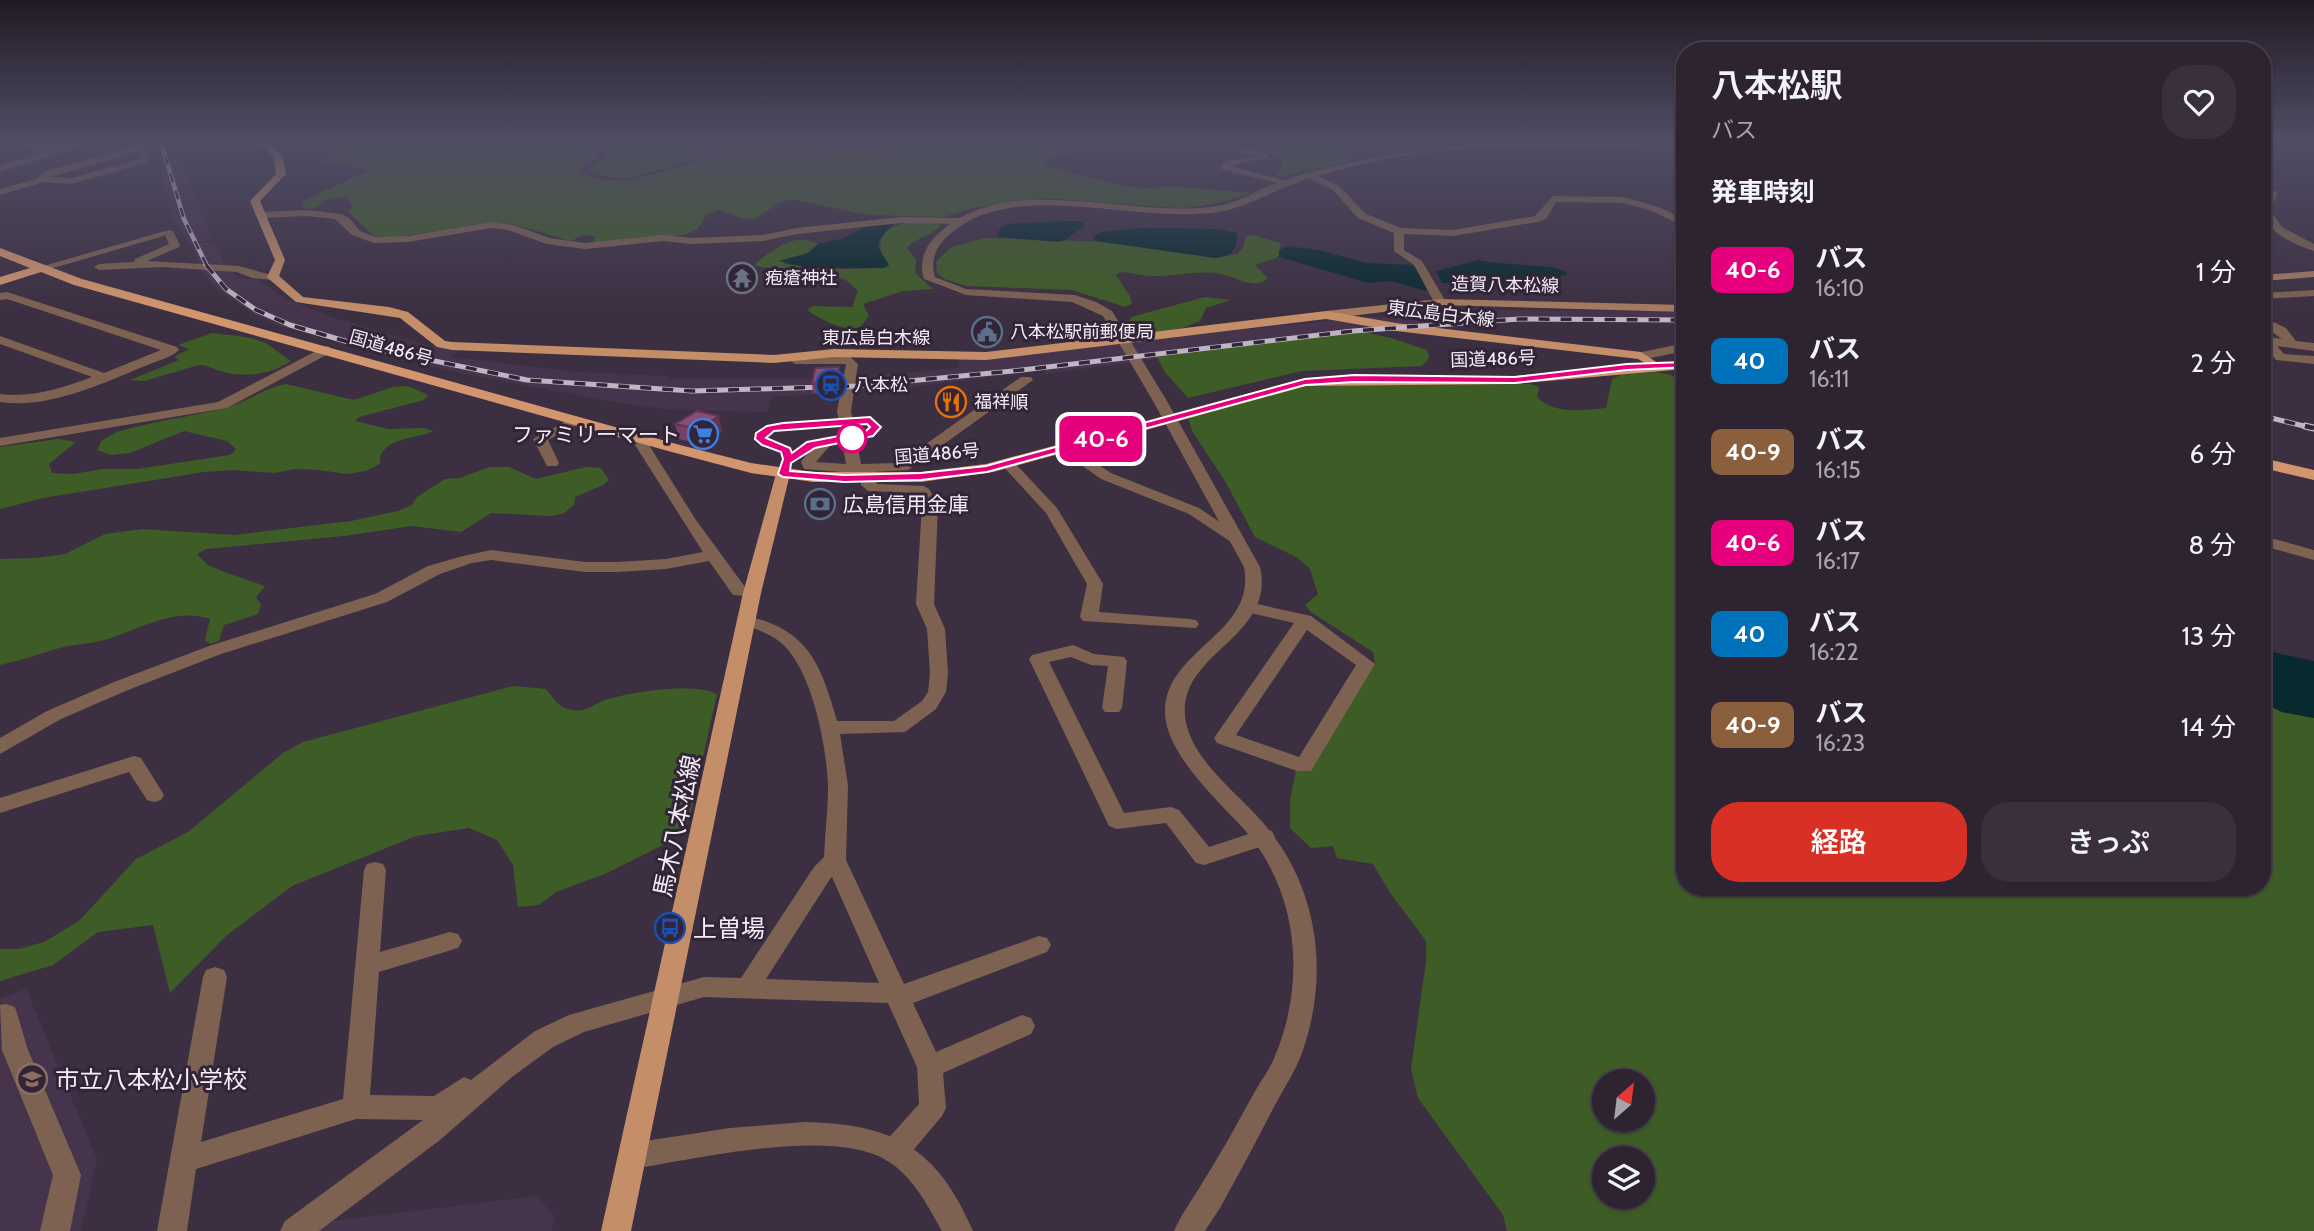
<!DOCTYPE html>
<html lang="ja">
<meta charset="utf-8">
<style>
body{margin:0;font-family:Cabin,"Noto Sans JP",sans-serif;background:#392f3d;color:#f1f3f6;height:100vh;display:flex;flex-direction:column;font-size:26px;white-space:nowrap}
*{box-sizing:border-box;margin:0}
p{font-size:23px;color:#a7a4ab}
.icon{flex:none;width:38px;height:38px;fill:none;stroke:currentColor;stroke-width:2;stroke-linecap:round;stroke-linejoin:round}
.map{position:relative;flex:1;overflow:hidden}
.sheet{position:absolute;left:1676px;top:42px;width:595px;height:854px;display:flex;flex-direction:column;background:#2d2331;border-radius:28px;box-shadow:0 2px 5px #0004,0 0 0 2px #48404d}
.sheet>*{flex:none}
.badge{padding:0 14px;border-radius:10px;font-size:24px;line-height:46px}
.needle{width:46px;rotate:28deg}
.fabs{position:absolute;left:1592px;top:1069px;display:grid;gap:14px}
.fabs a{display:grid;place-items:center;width:63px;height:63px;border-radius:50%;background:#2d2331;box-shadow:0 2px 5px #0004,0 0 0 2px #48404d;font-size:35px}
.map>.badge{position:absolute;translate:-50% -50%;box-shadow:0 0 0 4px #fff}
h2{padding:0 35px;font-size:26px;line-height:63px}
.round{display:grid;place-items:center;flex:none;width:74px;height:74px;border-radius:28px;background:#392f3d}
.overview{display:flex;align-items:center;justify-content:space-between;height:119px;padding:0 35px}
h1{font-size:33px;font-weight:600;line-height:52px}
.primary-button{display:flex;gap:14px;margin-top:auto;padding:14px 35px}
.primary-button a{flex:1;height:80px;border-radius:28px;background:#d93025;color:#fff;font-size:28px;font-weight:600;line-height:80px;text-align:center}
.primary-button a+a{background:#392f3d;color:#f1f3f6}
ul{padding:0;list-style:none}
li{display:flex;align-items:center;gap:21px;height:91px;padding:0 35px}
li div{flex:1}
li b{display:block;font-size:26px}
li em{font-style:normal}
li .badge{min-width:77px;font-weight:700;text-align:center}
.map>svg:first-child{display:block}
</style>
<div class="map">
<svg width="2314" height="1231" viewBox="0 0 2314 1231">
<rect width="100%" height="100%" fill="#3c2f41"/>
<g fill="#46344c">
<polygon points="153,139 172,139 212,239 189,244 170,212"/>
<polygon points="213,241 227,267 239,279 257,279 283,298 340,320 432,346 459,350 452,357 577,372 667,376 666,379 807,379 918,372 960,367 958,359 1356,318 1479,310 1659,311 1685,313 1685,322 1538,318 1359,331 1046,374 1043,370 888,390 771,397 767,412 673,410 620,403 455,372 280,326 255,315 212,285 203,272 192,245"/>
<polygon points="26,989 97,1159 81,1231 0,1231 0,999"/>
<polygon points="537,1196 555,1217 551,1231 316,1231 331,1221"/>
</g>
<g fill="#3e5d26" fill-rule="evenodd">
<path d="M312 139H585L594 141 599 150 598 156 582 167 579 173 606 181H628L719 156 797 149 878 147 921 139H1147L1048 158 1043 165 1085 177 1142 189 1170 186 1250 193C1226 202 1204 207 1178 208L1045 198 973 208 944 217 868 215 791 199 777 204 755 219 741 218 720 210 707 214 697 230 683 235 615 242H593L596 236 583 235 571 241 513 224 491 223 389 238 374 236 348 212 353 205 344 197 323 201C318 209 312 209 303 208V203L309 198 370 170 343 164 324 163 320 160 341 155 336 148 354 140 311 142Z"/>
<polygon points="599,139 909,139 878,144 717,154 629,178 613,178 588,171 605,157 609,150"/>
<polygon points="1279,139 1441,139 1444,145 1390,154 1370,151 1351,153 1351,161 1280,177 1276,174 1283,167 1281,160 1264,149"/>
<path d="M912 221 942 224C931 237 916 237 907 248L916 260 915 273 933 289 903 291 863 304 869 316C866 318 865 322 862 325 850 336 818 318 807 310L813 306 852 307 858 291 845 279 756 266 755 264C773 250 794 231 818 244L808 253 783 264 841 269 884 268C877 235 878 230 912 221Z"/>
<path d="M1252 235 1281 243 1279 257 1255 265 1268 278C1254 291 1237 277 1221 274 1200 270 1181 275 1160 276 1146 277 1134 273 1121 272L1116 275 1130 296 1132 304 1125 307 1072 290 967 286 944 279 937 273 936 262 951 247 985 238 1113 242 1215 258 1237 254 1242 250 1246 236Z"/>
<polygon points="1205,297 1231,300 1206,308 1200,321 1182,328 1138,334 1129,322 1131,317"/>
<polygon points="1359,331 1391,338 1427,350 1429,358 1422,366 1302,371 1188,398 1164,371 1157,357"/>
<path d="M212 333C229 336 246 335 263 342 272 346 282 356 291 361 271 374 244 379 221 371 213 369 208 365 199 365L144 381 130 380 179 360 174 357 189 349 178 345Z"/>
<path d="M1655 372 1671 375 1685 386V887H2263V703L2282 712 2314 718V1231H1507L1503 1215 1418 1098 1411 1069 1426 961V941L1391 894 1373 864 1337 858 1333 846 1311 848 1290 828V800L1297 765 1356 681 1375 665 1373 652 1311 612 1305 605 1318 594 1310 569 1298 558 1255 537 1225 481 1192 431 1188 417 1296 387 1323 383 1530 384 1539 387 1537 397C1555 415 1582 410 1606 408L1612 379 1621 375ZM1605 1082H1643V1120H1605ZM1605 1158H1643V1197H1605Z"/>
<path d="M286 384 354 400 393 387 408 386 428 395 424 400 359 417 355 421 388 429 424 428 433 431C415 440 378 437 380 464L366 471 347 474 319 470 295 469 275 473 233 470 204 472 43 498 0 509V447L58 439 76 442 49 464 52 473 73 474 103 469H137L230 455 236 449 227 441 184 431 130 453 111 455 97 450 102 440 117 432C153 421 189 417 225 408 247 402 264 388 286 384Z"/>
<path d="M489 467H509L536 479 586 467 601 468 609 480 603 485 575 497 574 505 564 513 552 516 491 513 461 532 412 526 344 536 206 549 197 554 208 565 224 572 265 586 256 597 261 605 258 614 224 625 219 641 210 644 205 640 210 619C173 606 136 632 100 641 88 644 75 644 63 647 42 653 22 660 0 665V559L36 558 65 554 105 534 142 529 234 535 351 521 398 511 412 505 417 497 445 479 460 478Z"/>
<path d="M513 686 546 689C551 695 558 706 565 708 585 715 589 706 605 700 630 692 694 682 717 694L689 820 667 843 605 874 556 892 539 905 518 907 513 865 497 840 469 828 416 836 292 886 226 936 170 993 153 925 98 932 53 965 0 981V949H19L44 942 79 921 136 859 188 832 283 753 303 742Z"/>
</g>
<g fill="#082a2f">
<polygon points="1070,221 1081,221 1085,225 1065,240 1059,242 999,237 997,234 1002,226 1007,224"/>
<polygon points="894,223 880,239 878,247 889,265 884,268 807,268 779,261 808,253 818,244 841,239 871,224"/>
<path d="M1145 228 1218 229 1237 233C1236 252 1233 255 1215 258L1095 241 1093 237 1101 232Z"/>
<polygon points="1288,246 1318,250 1368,263 1412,265 1420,272 1427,291 1391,281 1369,283 1279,257 1279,250"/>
<path d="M1478 260C1499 265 1553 264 1567 272L1566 275 1516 286 1442 283 1436 271Z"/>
<polygon points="2263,650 2314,661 2314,718 2282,712 2263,703"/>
</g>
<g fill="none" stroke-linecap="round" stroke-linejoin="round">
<g fill="#7d6251" fill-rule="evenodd">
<path d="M15 139C25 142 50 144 56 147L38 151 4 140Z"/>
<polygon points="79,139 91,139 64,152 0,172 0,166"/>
<polygon points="2285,139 2314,139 2314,144"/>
<path d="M141 145 145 148 149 162 71 184 44 182 0 195V189L36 179 46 171ZM138 152 141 159 71 178 50 177Z"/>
<polygon points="1239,149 1260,150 1269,157 1230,166 1291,182 1286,185 1223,170 1220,166 1226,161 1257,156 1239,153"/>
<polygon points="1306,173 1312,173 1339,186 1366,214 1401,228 1453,230 1535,216 1553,196 1623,197 1659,207 1685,220 1685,227 1652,211 1623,203 1556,202 1546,219 1537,222 1453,236 1404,234 1404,250 1422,261 1446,302 1440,305 1434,302 1414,265 1394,251 1394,233 1358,218 1333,190 1306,177"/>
<path d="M2270 190 2278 192 2270 210 2282 227 2314 244V251C2285 242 2251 224 2270 190Z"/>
<polygon points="306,210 341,214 349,218 360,231 375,237 408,236 491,222 514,225 549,238 585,243 663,235 692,238 763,235 797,228 901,217 960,218 965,221 960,224 901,223 797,234 763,241 692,244 663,241 585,249 547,244 508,230 491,228 408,242 374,243 352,235 335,219 306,216 260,218 255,215 260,212"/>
<polygon points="169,230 173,231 180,245 179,247 147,261 239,266 279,277 273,280 252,278 237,272 162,267 99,270 94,267 99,264 134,262 135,259 169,244 164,233"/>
<polygon points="2314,290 2314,296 2263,299 2263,293"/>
<path d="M7 292 177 347 179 350C171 358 156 361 145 366 101 384 49 409 0 402V394C32 398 62 388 92 377L0 344V336L104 373 161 350 7 299 0 300V293Z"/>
<polygon points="2263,317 2286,328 2296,341 2314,343 2314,351 2277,346 2284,354 2314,356 2314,364 2276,360 2263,344 2263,336 2282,339 2263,326"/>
<polygon points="1685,343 1685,351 1641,360 1635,356 1637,353"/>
<polygon points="326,346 330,347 330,353 227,408 0,446 0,438 218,402"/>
<polygon points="848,355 858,364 851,411 861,464 899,463 1021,377 1031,377 1033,380 908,470 854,473 804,469 801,462 803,459 822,438 827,437 834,441 816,462 846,464 837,411 846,364 795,364 789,360 795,356"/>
<polygon points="576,416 583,420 581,423 548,440 559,463 557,466 547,466 533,439"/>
<polygon points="646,436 653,440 649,445 696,520 745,587 758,589 761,593 758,597 733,595 709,561 666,569 617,572 585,572 491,560 472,563 440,574 387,602 221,654 128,690 61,719 0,754 0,738 47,711 114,682 209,646 375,594 428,566 463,556 491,550 585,562 617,562 666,559 703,552 635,445 641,437"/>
<polygon points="1068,445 1111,473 1199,508 1245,539 1237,544 1231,542 1189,514 1101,479 1063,452 1061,449 1063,446"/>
<polygon points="1008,460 1013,461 1057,508 1103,584 1099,612 1190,619 1196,620 1199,624 1196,628 1083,621 1080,617 1087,584 1046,513 1001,464"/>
<path d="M868 475 873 476 877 484 924 486 929 489 938 505 934 604 945 629 948 673 946 692 936 709 905 732 840 734 848 785 846 860 904 984 1039 936 1047 938 1051 945 1047 952 913 1003 936 1052 1022 1015 1031 1018 1035 1026 1031 1034 943 1073 946 1108 942 1116 905 1160 895 1164 885 1160 881 1151 885 1142 919 1104 917 1067 888 1003 704 997 584 1032 553 1047 512 1077 440 1140 319 1231H280L285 1221 423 1120 356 1119 196 1169 187 1231H157L203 977 206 970 215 967 224 970 227 977 201 1142 343 1099 364 870 367 864 375 862 383 864 386 870 380 952 450 932 458 934 462 941 458 948 379 972 370 1095 434 1096 464 1077 471 1080 535 1031 569 1015 704 977 741 978 814 867 824 857C825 834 828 810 828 787 827 748 812 667 780 642 768 633 755 628 741 625L738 621 747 616C809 630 821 665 837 721H894L922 701 928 692 930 673 927 629 916 604 922 505 916 493 868 491 861 485V479ZM832 877 879 983 766 979 830 879Z"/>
<polygon points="2263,536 2314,550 2314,560 2263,546"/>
<path d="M1248 602 1311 616 1375 664 1311 771H1297L1217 743 1214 738 1294 623 1242 611 1239 607 1242 603ZM1307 630 1356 665 1299 757 1236 735Z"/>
<polygon points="1073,645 1094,654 1124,657 1127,661 1122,708 1119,712 1105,712 1102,708 1108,666 1091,665 1071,657 1049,662 1124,813 1171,807 1179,810 1209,847 1264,829 1272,831 1275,837 1272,843 1204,865 1196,863 1166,823 1117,829 1109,826 1029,659 1032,655"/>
<polygon points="134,756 141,758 161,790 164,795 161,800 154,802 147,800 129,772 0,813 0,798"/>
<polygon points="6,1004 15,1007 28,1050 81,1175 70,1231 40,1231 53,1175 2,1050 0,1005"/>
</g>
<g fill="#7d6251" fill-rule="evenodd">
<path d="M1685 139C1668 151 1527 145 1496 147 1433 149 1367 160 1307 179 1277 188 1249 207 1218 212 1137 225 1014 176 949 235 936 246 930 260 935 277L966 289 1075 295 1096 302 1112 311 1167 401 1260 567C1276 637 1180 652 1185 715 1188 755 1232 789 1257 816 1318 881 1331 971 1302 1053 1295 1072 1284 1088 1275 1105 1257 1140 1239 1174 1220 1208L1205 1231H1174C1181 1215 1192 1200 1201 1185 1220 1155 1237 1124 1254 1093 1261 1081 1270 1069 1275 1056 1307 980 1298 888 1242 827 1216 799 1167 754 1165 714 1163 649 1257 635 1244 567L1153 401 1103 316 1072 302 966 295 924 279C918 261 926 244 940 232 1011 169 1132 220 1218 206 1238 203 1257 190 1277 183 1303 173 1331 166 1358 161 1466 138 1576 139 1685 139Z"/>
<polygon points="165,231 174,233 43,271 33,269"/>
<path d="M805 1122C893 1124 937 1147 973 1231H942C928 1206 912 1175 886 1160 831 1127 695 1159 632 1169L622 1165 618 1156 622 1147 632 1143 730 1128Z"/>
</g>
<g fill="#a57b5f" fill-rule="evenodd">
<polygon points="2314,271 2314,277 2263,281 2263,275"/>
<polygon points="1440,299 1685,305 1685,312 1440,305 1326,319 1320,315 1326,311"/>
</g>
<g fill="#c48e69" fill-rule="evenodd">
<polygon points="255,139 264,139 282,156 286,174 260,201 285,260 279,276 303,297 389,307 408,312 445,341 452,342 774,355 834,349 986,352 1326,311 1396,323 1641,352 1661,365 1655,369 1638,359 1396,331 1326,319 986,360 834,357 774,363 452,350 437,347 400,318 296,302 269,279 267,277 275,260 250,201 276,174 274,157"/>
<polygon points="783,470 790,474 761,593 631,1231 601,1231 743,593 776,474"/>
</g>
<g fill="#d2966e" fill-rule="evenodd">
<polygon points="0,248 82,279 680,445 751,463 813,472 921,472 986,464 1305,378 1514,376 1685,361 1685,369 1514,384 1306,386 993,472 921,482 813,482 751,473 668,451 74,285 41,272 0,285 0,277 30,268 0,256"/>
<polygon points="2263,458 2314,470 2314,480 2263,468"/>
</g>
<g stroke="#c0b6c3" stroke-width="4.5">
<polyline id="rail-far2" points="160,139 184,219 207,266"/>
</g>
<g stroke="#c0b6c3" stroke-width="5">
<g id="rail-far1">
<polyline points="206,265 226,289 256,310 290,325 362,346 527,380 692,391 857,386 1022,370 1353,331 1519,319 1685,320"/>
<polyline points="2263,416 2312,428"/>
</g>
</g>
<g stroke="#c0b6c3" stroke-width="7">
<polyline id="rail" points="2305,426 2314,428"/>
</g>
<use href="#rail-far2" stroke="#322537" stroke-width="2.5" stroke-dasharray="9" stroke-linecap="butt"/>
<use href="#rail-far1" stroke="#322537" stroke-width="3.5" stroke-dasharray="11" stroke-linecap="butt"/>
<use href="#rail" stroke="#322537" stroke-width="4.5" stroke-dasharray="14" stroke-linecap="butt"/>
</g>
<g fill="#764164">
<polygon points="839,367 841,377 838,392 813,393 812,384"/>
<polygon points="675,424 722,431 701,444 679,439"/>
</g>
<g fill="#603551">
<polygon points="839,367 841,377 838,392 836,382"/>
<polygon points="719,416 722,431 701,444 698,429"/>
</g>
<g fill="#894c74" stroke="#603551" stroke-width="2">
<polygon points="839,367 836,382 812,384 815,368"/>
<polygon points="697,411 719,416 698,429 675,424"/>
</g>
<linearGradient id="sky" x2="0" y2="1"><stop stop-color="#211a24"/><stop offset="0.45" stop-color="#504d65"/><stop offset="1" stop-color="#504d65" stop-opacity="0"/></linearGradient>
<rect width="2314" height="311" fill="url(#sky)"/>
<path fill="#e6007e" stroke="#fff" stroke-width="2" fill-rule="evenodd" d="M1685 362 1690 365 1689 367 1627 370 1515 383 1354 382 1305 385 987 472 921 480 844 482 783 477 778 474 783 459 781 452 762 445 755 439 756 433 767 426 783 423 870 417 881 427 873 436 815 448 791 463 790 471 844 475 921 473 986 466 1305 379 1354 375 1515 377 1627 364ZM867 424 870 427 866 431 807 442 792 453 790 448 766 438 774 431Z"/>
<defs>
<g id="temple-ring" transform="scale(1.575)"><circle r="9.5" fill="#322537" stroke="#6b7280" stroke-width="1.5"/><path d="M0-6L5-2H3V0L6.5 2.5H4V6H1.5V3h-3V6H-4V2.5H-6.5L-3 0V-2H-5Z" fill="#6b7280"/></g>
<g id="civic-ring" transform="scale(1.575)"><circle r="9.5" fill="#322537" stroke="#5c6f8a" stroke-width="1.5"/><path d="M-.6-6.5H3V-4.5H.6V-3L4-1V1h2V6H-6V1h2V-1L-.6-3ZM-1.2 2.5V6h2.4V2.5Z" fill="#5c6f8a"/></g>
<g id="station-ring" transform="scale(1.575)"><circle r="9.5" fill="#322537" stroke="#1a4fb4" stroke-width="1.5"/><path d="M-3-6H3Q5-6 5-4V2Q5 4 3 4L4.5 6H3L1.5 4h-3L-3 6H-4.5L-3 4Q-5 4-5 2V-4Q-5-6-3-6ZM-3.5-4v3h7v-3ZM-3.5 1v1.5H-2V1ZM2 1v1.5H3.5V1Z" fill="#1a4fb4"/></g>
<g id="restaurant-ring" transform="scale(1.575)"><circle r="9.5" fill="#322537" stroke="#e8710a" stroke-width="1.5"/><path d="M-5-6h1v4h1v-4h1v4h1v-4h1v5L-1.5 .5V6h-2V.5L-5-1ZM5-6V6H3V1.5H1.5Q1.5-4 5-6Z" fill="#e8710a"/></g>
<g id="supermarket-ring" transform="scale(1.575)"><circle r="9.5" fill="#322537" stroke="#3f7fe0" stroke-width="1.5"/><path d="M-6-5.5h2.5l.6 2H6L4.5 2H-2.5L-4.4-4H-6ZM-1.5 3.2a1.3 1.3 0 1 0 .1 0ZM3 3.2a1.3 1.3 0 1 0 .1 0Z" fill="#3f7fe0"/></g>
<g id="bank-ring" transform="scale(1.575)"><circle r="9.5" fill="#322537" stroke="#5c6f8a" stroke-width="1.5"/><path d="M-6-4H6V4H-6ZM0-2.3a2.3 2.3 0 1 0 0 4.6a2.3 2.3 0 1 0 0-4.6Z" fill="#5c6f8a"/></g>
<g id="bus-ring" transform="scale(1.575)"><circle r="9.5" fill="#322537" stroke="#1a4fb4" stroke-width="1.5"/><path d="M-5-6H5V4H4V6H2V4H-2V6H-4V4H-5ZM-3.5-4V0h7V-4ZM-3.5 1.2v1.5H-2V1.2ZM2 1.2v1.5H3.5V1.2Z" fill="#1a4fb4"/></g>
<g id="school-ring" transform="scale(1.575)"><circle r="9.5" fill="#322537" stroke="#8d6e63" stroke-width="1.5"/><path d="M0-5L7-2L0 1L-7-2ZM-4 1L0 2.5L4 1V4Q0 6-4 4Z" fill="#8d6e63"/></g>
</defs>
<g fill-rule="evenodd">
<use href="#temple-ring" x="742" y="278"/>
<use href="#civic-ring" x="987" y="332"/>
<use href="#station-ring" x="831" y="385"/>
<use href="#restaurant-ring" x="951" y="402"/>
<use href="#supermarket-ring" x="703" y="434"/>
<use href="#bank-ring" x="820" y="504"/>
<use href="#bus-ring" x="670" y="928"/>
<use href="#school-ring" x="32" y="1079"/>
</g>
<circle fill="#fff" stroke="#e6007e" stroke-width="3.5" cx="852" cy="438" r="14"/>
<g text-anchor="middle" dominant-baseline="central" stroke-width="6" stroke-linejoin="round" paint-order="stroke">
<g font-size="18" fill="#f5ecf8" stroke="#322537" text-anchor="start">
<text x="765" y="278">疱瘡神社</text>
<text x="1010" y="332">八本松駅前郵便局</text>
<text x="854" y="385">八本松</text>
<text x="974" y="402">福祥順</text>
</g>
<g font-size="18" fill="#f5ecf8" stroke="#322537">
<text transform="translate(1505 285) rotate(1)">造賀八本松線</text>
<text transform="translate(1441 314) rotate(7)">東広島白木線</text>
<text x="876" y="338">東広島白木線</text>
<text transform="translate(391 348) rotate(16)">国道486号</text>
<text transform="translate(1493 359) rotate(-2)">国道486号</text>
<text transform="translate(937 454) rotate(-5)">国道486号</text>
</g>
<g font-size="21" fill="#f5ecf8" stroke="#322537" text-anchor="end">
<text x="680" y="434">ファミリーマート</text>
<text x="843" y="504" text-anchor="start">広島信用金庫</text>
</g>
<g font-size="24" fill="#f5ecf8" stroke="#322537">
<text transform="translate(677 826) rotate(-78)">馬木八本松線</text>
</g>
<g font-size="24" fill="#f5ecf8" stroke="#322537" text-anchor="start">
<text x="693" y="928">上曽場</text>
<text x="55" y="1079">市立八本松小学校</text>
</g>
</g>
</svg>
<div class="fabs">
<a><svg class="needle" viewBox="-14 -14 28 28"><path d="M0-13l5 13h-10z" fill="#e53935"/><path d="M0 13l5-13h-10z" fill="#a7a4ab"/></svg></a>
<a><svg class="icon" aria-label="layers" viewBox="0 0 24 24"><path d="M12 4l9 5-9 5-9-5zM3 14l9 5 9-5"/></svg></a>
</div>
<b class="badge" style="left:1101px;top:439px;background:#e6007e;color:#fff">40-6</b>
<section class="sheet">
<div class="overview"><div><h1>八本松駅</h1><p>バス</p></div><a class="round"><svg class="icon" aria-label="heart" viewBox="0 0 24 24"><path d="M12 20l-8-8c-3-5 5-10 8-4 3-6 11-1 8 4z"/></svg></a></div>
<h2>発車時刻</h2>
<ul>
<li><span class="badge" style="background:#e6007e;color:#fff">40-6</span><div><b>バス</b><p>16:10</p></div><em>1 分</em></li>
<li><span class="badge" style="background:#0072bc;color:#fff">40</span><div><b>バス</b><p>16:11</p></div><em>2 分</em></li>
<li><span class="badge" style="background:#8b5e3c;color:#fff">40-9</span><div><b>バス</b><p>16:15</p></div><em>6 分</em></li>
<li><span class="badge" style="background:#e6007e;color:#fff">40-6</span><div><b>バス</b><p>16:17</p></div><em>8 分</em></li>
<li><span class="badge" style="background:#0072bc;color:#fff">40</span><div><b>バス</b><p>16:22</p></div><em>13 分</em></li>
<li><span class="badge" style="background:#8b5e3c;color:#fff">40-9</span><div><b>バス</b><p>16:23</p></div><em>14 分</em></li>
</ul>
<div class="primary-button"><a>経路</a><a>きっぷ</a></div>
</section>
</div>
